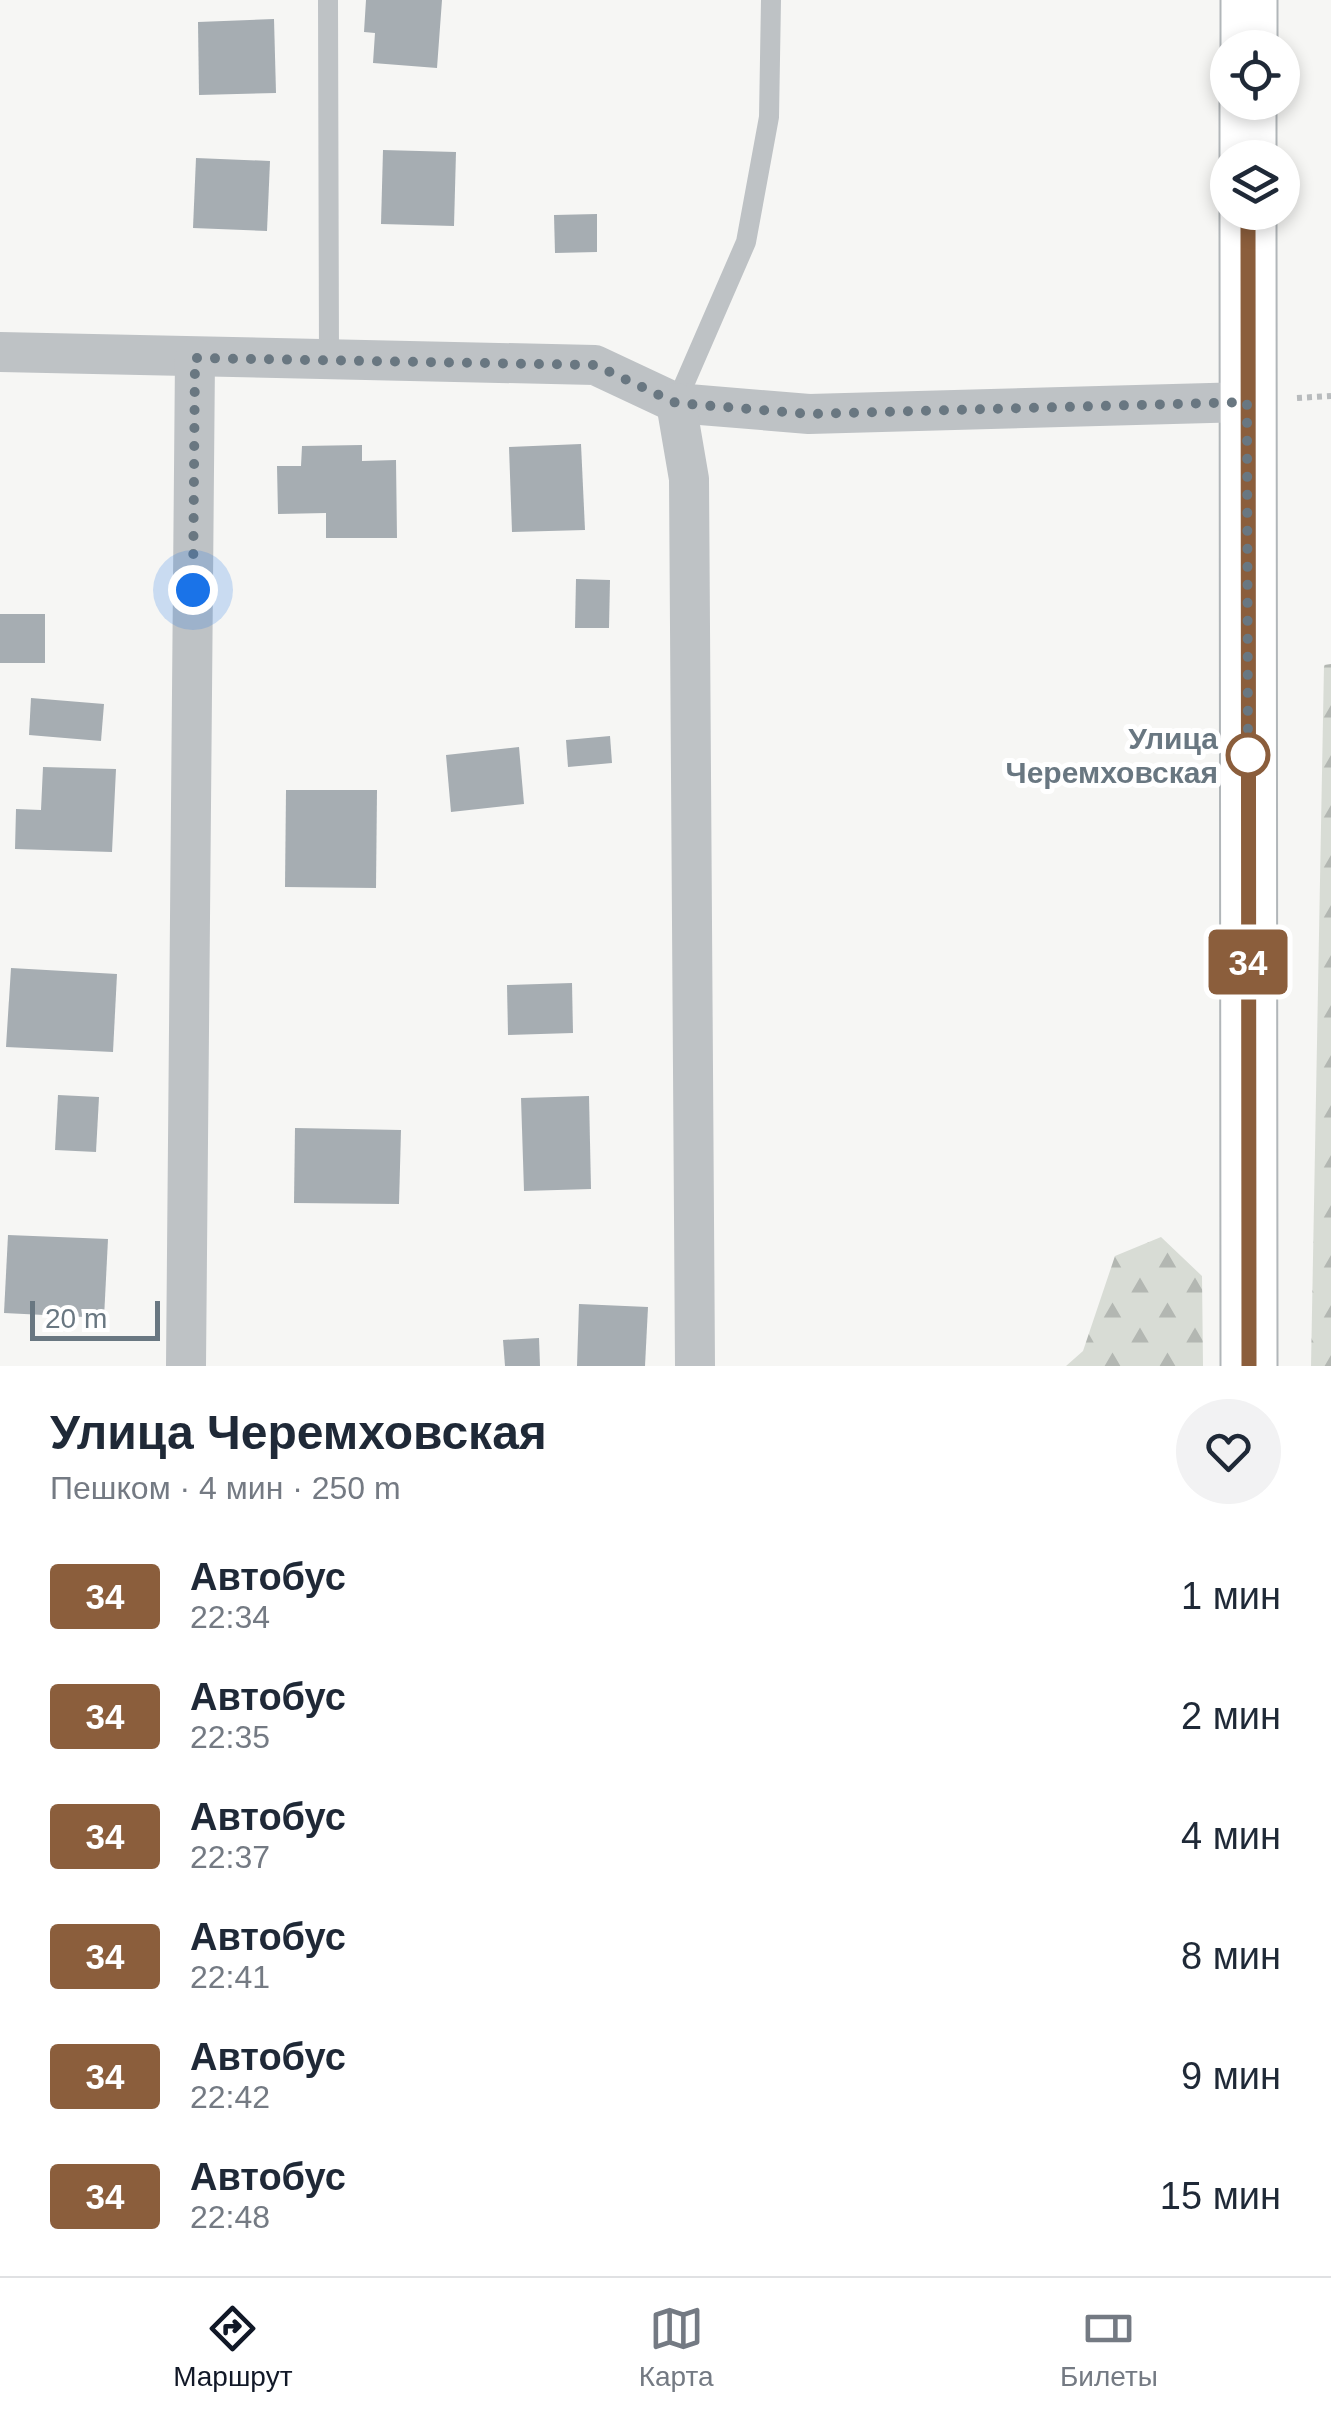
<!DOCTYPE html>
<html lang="ru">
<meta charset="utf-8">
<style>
body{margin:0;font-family:Arial,sans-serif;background:#f2f2f3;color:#1f2937;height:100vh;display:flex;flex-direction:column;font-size:38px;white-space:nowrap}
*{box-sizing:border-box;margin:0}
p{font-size:32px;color:#747a83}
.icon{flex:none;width:55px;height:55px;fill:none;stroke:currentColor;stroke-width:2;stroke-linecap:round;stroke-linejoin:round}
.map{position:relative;height:1366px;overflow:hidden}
.drawer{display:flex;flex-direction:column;background:#fff;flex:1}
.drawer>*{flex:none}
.badge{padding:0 20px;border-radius:8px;font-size:35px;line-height:65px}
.controls{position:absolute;left:1210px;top:30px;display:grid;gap:20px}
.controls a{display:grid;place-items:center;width:90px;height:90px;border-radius:50%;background:#fff;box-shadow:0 5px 15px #0003;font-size:50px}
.scale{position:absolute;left:30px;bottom:25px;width:130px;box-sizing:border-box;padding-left:10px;border:5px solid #697781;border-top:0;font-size:28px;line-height:35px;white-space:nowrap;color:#697781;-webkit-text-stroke:8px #fff;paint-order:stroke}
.you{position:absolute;width:50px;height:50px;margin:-25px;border:8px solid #fff;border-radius:50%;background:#1a73e8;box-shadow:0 0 0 15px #1a73e833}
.map>.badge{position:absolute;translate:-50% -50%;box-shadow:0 0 0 5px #fff}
.round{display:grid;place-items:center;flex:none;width:105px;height:105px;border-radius:52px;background:#f2f2f3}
.headline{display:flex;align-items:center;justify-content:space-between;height:170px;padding:0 50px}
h1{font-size:48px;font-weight:700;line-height:75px}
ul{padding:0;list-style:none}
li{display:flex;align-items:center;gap:30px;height:120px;padding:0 50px}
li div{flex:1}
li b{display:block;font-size:38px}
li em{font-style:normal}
li .badge{min-width:110px;font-weight:700;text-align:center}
.dock{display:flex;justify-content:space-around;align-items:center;height:140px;border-top:2px solid #e0e1e3;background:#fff;font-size:28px;color:#747a83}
.dock a{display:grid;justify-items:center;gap:5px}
.dock .on{color:#111827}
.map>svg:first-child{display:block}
</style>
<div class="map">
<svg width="1331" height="1366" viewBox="0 0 1331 1366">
<defs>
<pattern id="forest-firs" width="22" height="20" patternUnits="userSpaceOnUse" patternTransform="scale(2.5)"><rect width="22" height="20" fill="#d8dcd5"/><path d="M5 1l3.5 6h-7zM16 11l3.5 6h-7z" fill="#b3b7b2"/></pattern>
</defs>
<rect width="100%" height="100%" fill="#f6f6f4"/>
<g fill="url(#forest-firs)">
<polygon points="1331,664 1331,1366 1311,1366 1324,665"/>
<polygon points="1161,1237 1202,1276 1203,1366 1066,1366 1083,1351 1115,1256"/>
</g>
<g fill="#a6adb2">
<polygon points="366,0 442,0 437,68 373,63 375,33 364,32"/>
<polygon points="274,19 276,93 199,95 198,22"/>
<polygon points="383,150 456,152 454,226 381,224"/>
<polygon points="196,158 270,161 267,231 193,228"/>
<polygon points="597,214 597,252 555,253 554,215"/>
<polygon points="581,444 585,530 512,532 509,447"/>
<polygon points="362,445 362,461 396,460 397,538 326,538 326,513 278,514 277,466 301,466 302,446"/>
<polygon points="576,579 610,580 609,628 575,628"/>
<rect x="0" y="614" width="45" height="49"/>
<polygon points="31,698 104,704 101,741 29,735"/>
<polygon points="610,736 612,763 568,767 566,740"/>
<polygon points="519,747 524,804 451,812 446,755"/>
<polygon points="43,767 116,769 112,852 15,849 16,809 41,810"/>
<polygon points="286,790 377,790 376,888 285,887"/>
<polygon points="11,968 117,974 113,1052 6,1047"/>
<polygon points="572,983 573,1033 508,1035 507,985"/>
<polygon points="58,1095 99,1097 96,1152 55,1150"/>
<polygon points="589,1096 591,1189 524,1191 521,1098"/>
<polygon points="295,1128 401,1130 399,1204 294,1203"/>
<polygon points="8,1235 108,1239 104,1318 4,1313"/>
<polygon points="579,1304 648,1307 645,1366 577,1366"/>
<polygon points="539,1338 540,1366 505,1366 503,1340"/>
</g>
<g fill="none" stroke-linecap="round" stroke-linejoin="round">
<g stroke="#b1b6b9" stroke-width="59">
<g id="secondary">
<polyline points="1249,48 1249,0"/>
<polyline points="1248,158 1248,102"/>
<polyline points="1248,212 1249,1366"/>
</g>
</g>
<polyline stroke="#b8bbbd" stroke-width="6" stroke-dasharray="5 5" stroke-linecap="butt" points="1297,398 1331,396"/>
<g stroke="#bec2c5" stroke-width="20">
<polyline points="328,0 329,357"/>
<polyline points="676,403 746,242 769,117 771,0"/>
</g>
<g stroke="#bec2c5" stroke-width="40">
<polyline points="0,352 595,365 676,403 809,414 1247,402"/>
<polyline points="676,403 689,479 695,1366"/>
<polyline points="186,1366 195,358"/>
</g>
<use href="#secondary" stroke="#fff" stroke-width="55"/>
</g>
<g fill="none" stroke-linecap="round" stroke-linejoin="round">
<g stroke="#fff" stroke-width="22">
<polyline id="line" points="1248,212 1249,1366"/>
</g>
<use href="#line" stroke="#8b5e3c" stroke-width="15"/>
<polyline stroke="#697781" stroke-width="10" stroke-dasharray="0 18" points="193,590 195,358 595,365 676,403 809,414 1247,402 1248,755"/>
</g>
<circle fill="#fff" stroke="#8b5e3c" stroke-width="5" cx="1248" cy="755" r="20"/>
<g text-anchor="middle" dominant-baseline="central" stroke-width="10" stroke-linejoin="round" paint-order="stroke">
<g font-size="30" font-weight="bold" fill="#697781" stroke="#fff" text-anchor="end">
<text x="1218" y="738">Улица<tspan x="1218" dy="34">Черемховская</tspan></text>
</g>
</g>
</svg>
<div class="controls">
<a><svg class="icon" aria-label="locate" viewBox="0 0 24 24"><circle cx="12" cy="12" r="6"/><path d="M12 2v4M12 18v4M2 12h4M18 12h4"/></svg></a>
<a><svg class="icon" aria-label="layers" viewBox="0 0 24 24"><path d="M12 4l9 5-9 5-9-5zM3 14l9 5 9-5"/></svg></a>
</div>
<div class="scale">20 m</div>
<div class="you" style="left:193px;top:590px"></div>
<b class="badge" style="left:1248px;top:962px;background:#8b5e3c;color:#fff">34</b>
</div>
<section class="drawer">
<div class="headline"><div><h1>Улица Черемховская</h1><p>Пешком · 4 мин · 250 m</p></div><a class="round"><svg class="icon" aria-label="heart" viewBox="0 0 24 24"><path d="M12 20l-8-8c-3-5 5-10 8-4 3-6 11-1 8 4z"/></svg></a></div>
<ul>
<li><span class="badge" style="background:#8b5e3c;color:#fff">34</span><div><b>Автобус</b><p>22:34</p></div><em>1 мин</em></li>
<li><span class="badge" style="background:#8b5e3c;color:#fff">34</span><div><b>Автобус</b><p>22:35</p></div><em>2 мин</em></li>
<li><span class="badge" style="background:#8b5e3c;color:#fff">34</span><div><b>Автобус</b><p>22:37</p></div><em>4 мин</em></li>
<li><span class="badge" style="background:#8b5e3c;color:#fff">34</span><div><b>Автобус</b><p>22:41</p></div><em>8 мин</em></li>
<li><span class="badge" style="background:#8b5e3c;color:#fff">34</span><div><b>Автобус</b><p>22:42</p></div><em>9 мин</em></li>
<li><span class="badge" style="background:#8b5e3c;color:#fff">34</span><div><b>Автобус</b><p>22:48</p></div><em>15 мин</em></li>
</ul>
</section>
<nav class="dock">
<a class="on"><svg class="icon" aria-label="directions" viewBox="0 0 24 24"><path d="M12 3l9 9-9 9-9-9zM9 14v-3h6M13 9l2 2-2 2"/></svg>Маршрут</a>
<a><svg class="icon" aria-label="map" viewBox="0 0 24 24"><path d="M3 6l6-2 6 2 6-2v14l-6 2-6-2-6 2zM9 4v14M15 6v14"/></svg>Карта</a>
<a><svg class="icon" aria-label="tickets" viewBox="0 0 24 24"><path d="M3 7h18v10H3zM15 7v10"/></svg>Билеты</a>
</nav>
